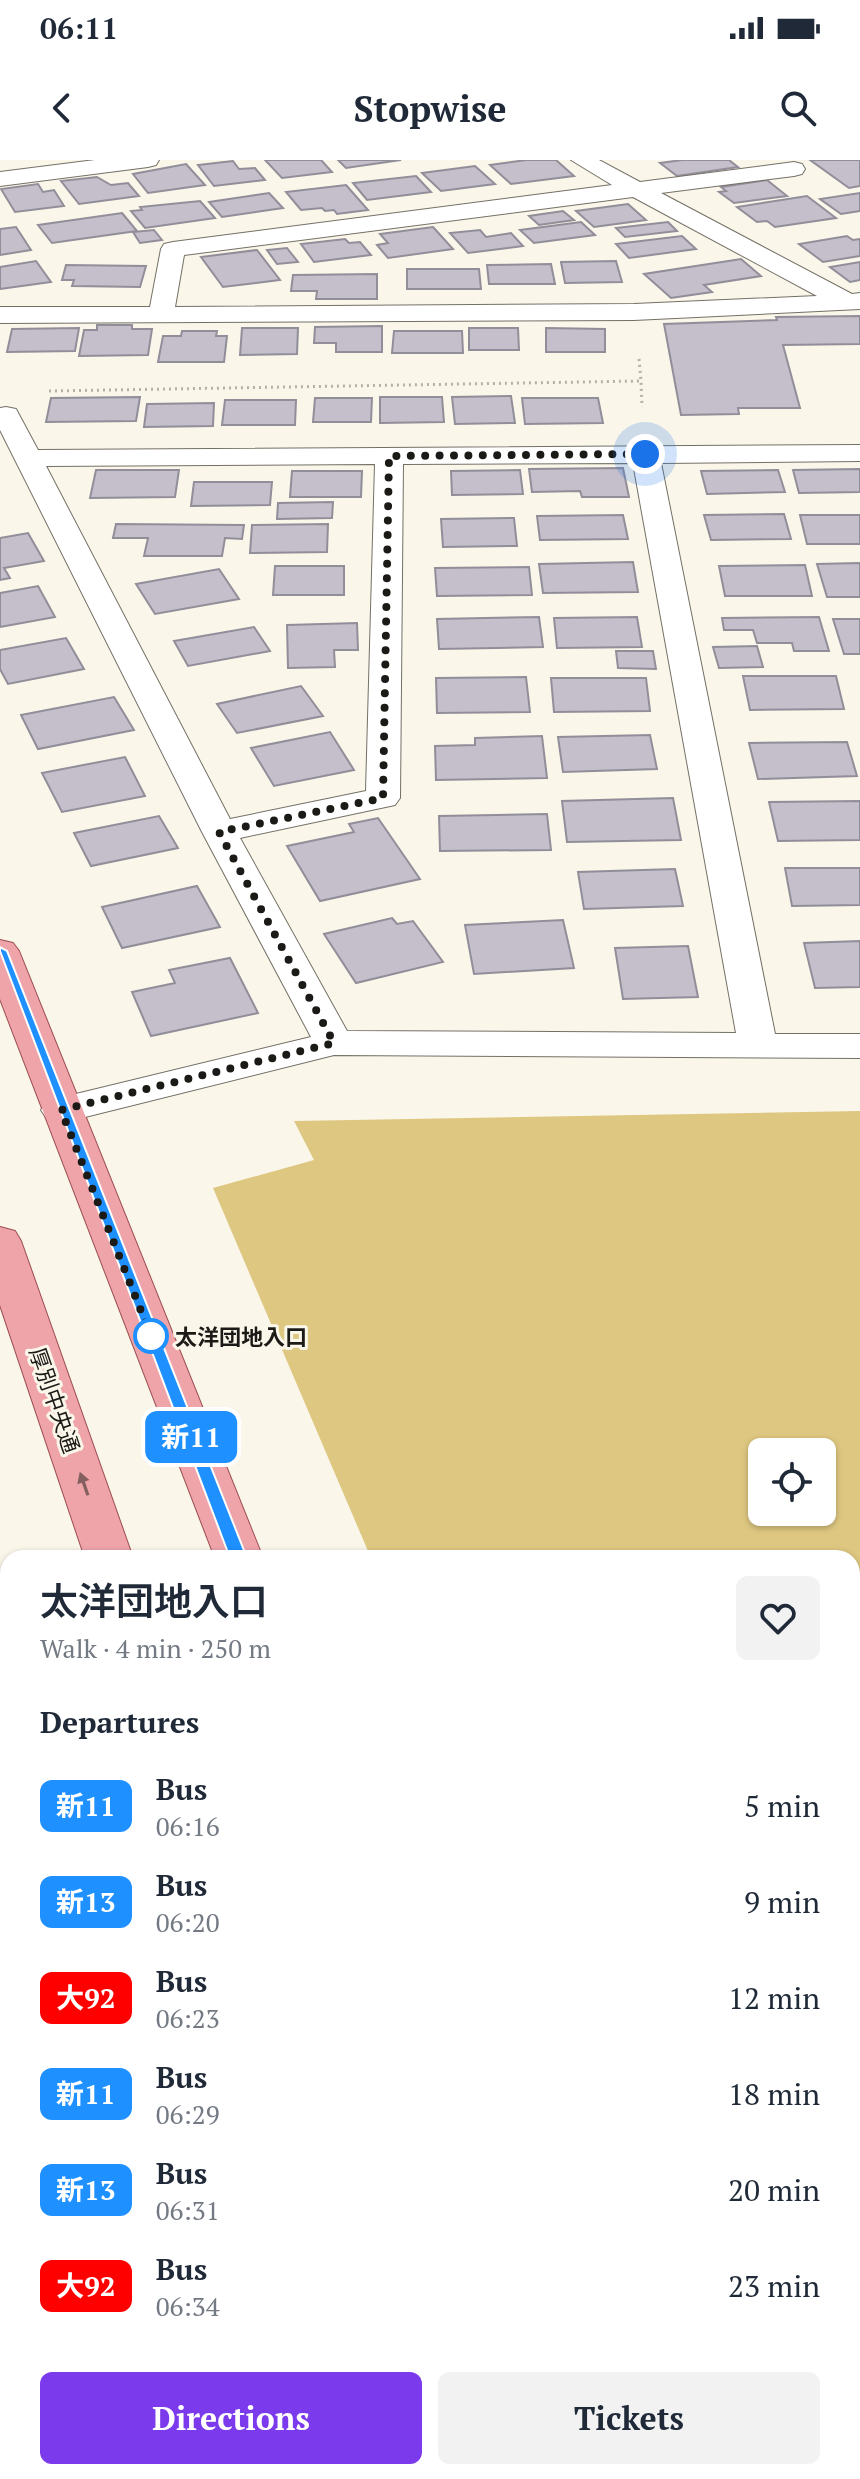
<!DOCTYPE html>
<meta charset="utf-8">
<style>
body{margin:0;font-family:"PT Serif","Noto Sans JP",serif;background:#f2f2f3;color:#1f2937;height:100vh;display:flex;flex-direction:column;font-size:30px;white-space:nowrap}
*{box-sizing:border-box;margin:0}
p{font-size:26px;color:#747a83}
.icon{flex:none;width:44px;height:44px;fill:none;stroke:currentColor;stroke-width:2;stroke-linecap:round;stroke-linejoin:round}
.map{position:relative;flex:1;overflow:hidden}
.drawer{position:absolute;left:0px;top:1390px;width:860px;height:930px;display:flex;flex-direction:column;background:#fff;border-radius:24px 24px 0 0;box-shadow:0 2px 6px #0004}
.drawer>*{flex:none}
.badge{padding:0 16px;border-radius:12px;font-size:28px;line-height:52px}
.buttons{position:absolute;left:748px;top:1278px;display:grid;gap:16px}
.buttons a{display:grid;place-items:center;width:88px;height:88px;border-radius:12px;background:#fff;box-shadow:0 2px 6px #0004;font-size:40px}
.you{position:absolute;width:40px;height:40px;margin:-20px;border:6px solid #fff;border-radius:50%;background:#1a73e8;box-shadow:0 0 0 12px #1a73e833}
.map>.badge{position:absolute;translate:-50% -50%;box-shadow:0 0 0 4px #fff}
h2{padding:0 40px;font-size:30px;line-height:72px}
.round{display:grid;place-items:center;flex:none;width:84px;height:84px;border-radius:12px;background:#f2f2f3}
.head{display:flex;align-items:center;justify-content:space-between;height:136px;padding:0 40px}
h1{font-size:38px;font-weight:600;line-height:60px}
.primary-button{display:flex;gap:16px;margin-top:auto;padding:16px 40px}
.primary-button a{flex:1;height:92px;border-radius:12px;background:#7c3aed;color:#fff;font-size:32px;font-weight:600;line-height:92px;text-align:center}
.primary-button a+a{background:#f2f2f3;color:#1f2937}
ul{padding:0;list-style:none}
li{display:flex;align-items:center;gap:24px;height:96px;padding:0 40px}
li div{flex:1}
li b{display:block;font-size:30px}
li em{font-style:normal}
li .badge{min-width:88px;font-weight:700;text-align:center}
.status{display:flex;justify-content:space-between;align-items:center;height:56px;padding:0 40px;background:#fff;direction:ltr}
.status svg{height:22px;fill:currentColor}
header{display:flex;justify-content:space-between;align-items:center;height:104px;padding:0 40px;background:#fff;font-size:36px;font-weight:600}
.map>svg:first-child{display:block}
</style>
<div class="status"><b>06:11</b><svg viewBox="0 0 49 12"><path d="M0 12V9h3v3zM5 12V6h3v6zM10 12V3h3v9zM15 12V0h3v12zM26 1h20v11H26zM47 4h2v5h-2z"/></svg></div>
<header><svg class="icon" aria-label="back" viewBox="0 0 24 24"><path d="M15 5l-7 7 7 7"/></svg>Stopwise<svg class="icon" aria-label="search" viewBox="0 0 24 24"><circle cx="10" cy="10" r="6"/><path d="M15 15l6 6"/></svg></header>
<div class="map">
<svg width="860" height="2319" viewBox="0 0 860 2319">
<rect width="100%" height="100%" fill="#faf6ea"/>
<path fill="#dec780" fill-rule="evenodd" d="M860 951V2319H765L762 2312H852V1398H371L213 1028 314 1000 294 961ZM762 1292H822V1352H762Z"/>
<g fill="#c4bfca" stroke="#928e99" stroke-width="2">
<polygon points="265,0 321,0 332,12 282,18"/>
<polygon points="338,0 401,0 346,8"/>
<polygon points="526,0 556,0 574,16 511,24 490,5"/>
<polygon points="682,0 729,0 738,7 677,16 660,3"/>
<polygon points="810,0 860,0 860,26 849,28"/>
<polygon points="233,1 239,9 255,8 265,20 214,26 198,5"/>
<polygon points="186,4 205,25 148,33 133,14"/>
<polygon points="475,6 495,24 441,31 422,13"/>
<polygon points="416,16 431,32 367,40 353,23"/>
<polygon points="97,17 111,25 128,23 139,36 79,44 61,21"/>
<polygon points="767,20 787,36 734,43 719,32 726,31 721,27"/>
<polygon points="38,24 43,32 54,30 64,46 15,52 1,29"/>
<polygon points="346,25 368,50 337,54 334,50 325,51 322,48 301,50 286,32"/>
<polygon points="269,33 283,48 222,57 209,42"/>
<polygon points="860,33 860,51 841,54 820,39"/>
<polygon points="807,36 836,58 775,67 767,61 757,62 737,47"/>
<polygon points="200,41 215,58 145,68 131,51 142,50 140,47"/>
<polygon points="628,44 646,60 594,67 576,51"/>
<polygon points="563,51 574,60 539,65 529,56"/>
<polygon points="122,53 137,71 52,83 38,65"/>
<polygon points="581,62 595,75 534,83 520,70"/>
<polygon points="668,62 677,71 625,77 616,68"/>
<polygon points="16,67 31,90 0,95 0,69"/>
<polygon points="433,67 453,89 388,98 377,85 388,83 380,74"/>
<polygon points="154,70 162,80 140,83 133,72"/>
<polygon points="480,70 486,77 511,73 523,86 468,93 450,73"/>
<polygon points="682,76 696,89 629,98 616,84"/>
<polygon points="847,76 853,80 860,79 860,96 823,102 799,84"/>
<polygon points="345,79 349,83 360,82 371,95 314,102 301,84"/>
<polygon points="287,88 298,102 277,104 267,90"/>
<polygon points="257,90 280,120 223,127 201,97"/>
<polygon points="741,99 761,116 704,125 712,132 671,138 644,114"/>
<polygon points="36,101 51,122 0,129 0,107"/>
<polygon points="616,101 622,122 565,123 561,102"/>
<polygon points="860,102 860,120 850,122 830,107"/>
<polygon points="551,104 555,124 489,124 487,105"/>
<polygon points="66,105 146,106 140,127 72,126 74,120 62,120"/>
<polygon points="407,109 479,109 481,129 407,129"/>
<polygon points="377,114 377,139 316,139 317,131 291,131 293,115"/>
<polygon points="860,156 860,184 783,185 800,248 738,248 739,254 681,255 664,164 777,160 776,157"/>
<polygon points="97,165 132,165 132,169 152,169 148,195 79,196 84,170 97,170"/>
<polygon points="382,166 382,192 336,192 336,183 314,183 315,167"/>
<polygon points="79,168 75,191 7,192 12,169"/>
<polygon points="242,168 298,168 297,194 240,195"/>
<polygon points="469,168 518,168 519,190 469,190"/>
<polygon points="546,168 605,169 605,192 546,192"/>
<polygon points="182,171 217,171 216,176 227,176 224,202 158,202 163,176 181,176"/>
<polygon points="394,171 462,171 463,193 392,193"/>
<polygon points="511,236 515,263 455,264 452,237"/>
<polygon points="140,237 136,261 46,262 51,238"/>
<polygon points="380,237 442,237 444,262 380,263"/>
<polygon points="315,238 372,238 371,262 313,262"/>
<polygon points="522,238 598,238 603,263 525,264"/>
<polygon points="225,240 296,240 295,265 222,265"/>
<polygon points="214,243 213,266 144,267 147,244"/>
<polygon points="623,308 629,337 582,337 580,331 532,332 529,309"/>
<polygon points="860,309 860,332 799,333 793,310"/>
<polygon points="96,310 179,310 175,337 90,338"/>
<polygon points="520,310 523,334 452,335 451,311"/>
<polygon points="778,310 785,332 707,334 701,311"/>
<polygon points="292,311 362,311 361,337 290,337"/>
<polygon points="194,322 272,322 270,345 191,346"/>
<polygon points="333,342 332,358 277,359 278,343"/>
<polygon points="784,354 791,379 711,380 704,355"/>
<polygon points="623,355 628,379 540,380 537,356"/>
<polygon points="800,355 860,355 860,384 807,384"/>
<polygon points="514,358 517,386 443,387 441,359"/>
<polygon points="116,364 244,365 242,379 225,378 222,396 144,396 148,378 113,378"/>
<polygon points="328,364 327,392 250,393 252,365"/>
<polygon points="28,373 44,401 4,408 10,418 0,420 0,378"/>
<polygon points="633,402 638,432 543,433 539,404"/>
<polygon points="860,403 860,437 827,437 817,404"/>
<polygon points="805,405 812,436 725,436 719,406"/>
<polygon points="275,406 344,406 344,435 273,435"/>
<polygon points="529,407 532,435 437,436 435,408"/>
<polygon points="219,409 239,439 155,454 136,424"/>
<polygon points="38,426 55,457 0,467 0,433"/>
<polygon points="539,457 543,487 439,489 437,459"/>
<polygon points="637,457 642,487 557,488 554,458"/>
<polygon points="819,457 829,491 794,491 792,483 757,483 753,470 724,470 722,458"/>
<polygon points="833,459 860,459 860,494 844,494"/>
<polygon points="357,463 358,490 334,490 335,507 288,508 287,465"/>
<polygon points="254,467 270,491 188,506 174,481"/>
<polygon points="66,478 84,509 8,524 0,509 0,490"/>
<polygon points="757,486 763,507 719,508 713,487"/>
<polygon points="616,491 653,491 656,509 618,508"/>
<polygon points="743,516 836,516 844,549 750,550"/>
<polygon points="526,517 530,552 437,553 436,518"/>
<polygon points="551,518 646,518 650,551 554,552"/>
<polygon points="301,526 323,556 237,573 217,544"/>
<polygon points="114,537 134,570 38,589 21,555"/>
<polygon points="330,572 354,610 274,626 251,588"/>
<polygon points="650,575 657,609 563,612 558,577"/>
<polygon points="542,576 547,618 436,620 435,586 475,585 475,578"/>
<polygon points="847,582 857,616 758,619 749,583"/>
<polygon points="125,597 145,636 62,652 42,613"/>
<polygon points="673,638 681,680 567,682 562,641"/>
<polygon points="860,641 860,680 778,681 769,642"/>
<polygon points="547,654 551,690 440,691 439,656"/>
<polygon points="159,656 178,688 91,706 74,673"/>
<polygon points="378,658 420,719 320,741 287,686 354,672 349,664"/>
<polygon points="785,708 860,708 860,745 792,746"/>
<polygon points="675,709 683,746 584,749 578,712"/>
<polygon points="197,726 220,767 122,788 102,747"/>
<polygon points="392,758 397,764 413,761 443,802 356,823 324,774"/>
<polygon points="563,760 574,808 474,814 465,765"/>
<polygon points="860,781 860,827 815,828 804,783"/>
<polygon points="688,786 698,837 623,839 615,788"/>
<polygon points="230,798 258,853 151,876 132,832 175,823 169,810"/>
<rect x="0" y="1833" width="8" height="117"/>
</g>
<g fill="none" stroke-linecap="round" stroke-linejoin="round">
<g stroke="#747066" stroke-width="2">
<g id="minor">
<polygon points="95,0 159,0 156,5 148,7 0,26 0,12"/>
<path d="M571 0H599L640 22 794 2 802 4 805 9 802 14 794 16 661 33 852 134 860 133V149L634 160 0 163V147H150L161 89 164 84 173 82 612 25ZM633 37 817 136 634 144 175 147 184 95Z"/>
<path d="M6 247 16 249 38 290 860 285V301L661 303 775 874H860V898L334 895 61 963 47 959 41 950 47 941 311 877 202 672 0 270V248ZM633 303 736 873 347 871 240 678 395 645 400 638 403 304ZM375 304 366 631 230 659 46 306Z"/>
<polygon points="0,1597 8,1599 8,1643 0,1641"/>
</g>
</g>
<g stroke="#9c4d50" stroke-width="2">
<g id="major">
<polygon points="0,780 13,783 19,791 263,1398 215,1398 0,839"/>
<polygon points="0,1067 15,1071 21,1081 133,1398 85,1398 0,1145"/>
<polygon points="390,2312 456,2312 458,2319 392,2319"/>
<polygon points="546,2312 612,2312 615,2319 549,2319"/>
</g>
</g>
<g stroke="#b4b1a7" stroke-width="3" stroke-dasharray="2 4" stroke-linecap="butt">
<polyline points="639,199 641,221"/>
<polyline points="49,231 641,221 642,247"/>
</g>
<use href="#minor" fill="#fff" fill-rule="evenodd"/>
<use href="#major" fill="#eea4a9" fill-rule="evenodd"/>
</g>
<defs><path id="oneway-solid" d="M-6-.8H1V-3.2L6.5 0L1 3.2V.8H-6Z" transform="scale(2)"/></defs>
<use fill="#845f60" href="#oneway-solid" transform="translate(84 1324) rotate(-109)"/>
<polygon fill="#1e90ff" stroke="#fff" stroke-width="2" points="0,787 7,791 247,1398 245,1403 239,1405 230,1398 0,791"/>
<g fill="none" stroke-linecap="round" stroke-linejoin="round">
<polyline stroke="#1b1a16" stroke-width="8" stroke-dasharray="0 14.4" points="151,1176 61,950 334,883 219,672 383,638 389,296 645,294"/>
</g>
<circle fill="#fff" stroke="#1e90ff" stroke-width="4" cx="151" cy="1176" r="16"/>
<g text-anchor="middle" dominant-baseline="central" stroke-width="6" stroke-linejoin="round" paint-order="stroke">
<g font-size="22" font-weight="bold" fill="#1b1a16" stroke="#faf6ea" text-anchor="start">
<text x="175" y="1176">太洋団地入口</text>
</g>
<g font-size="22" fill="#1b1a16" stroke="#faf6ea">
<text transform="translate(55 1240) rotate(71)">厚別中央通</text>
</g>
</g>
</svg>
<div class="buttons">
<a><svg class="icon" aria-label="locate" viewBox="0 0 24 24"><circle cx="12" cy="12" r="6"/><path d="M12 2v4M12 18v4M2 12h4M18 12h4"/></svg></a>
</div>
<div class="you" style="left:645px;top:294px"></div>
<b class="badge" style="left:191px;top:1277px;background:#1e90ff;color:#fff">新11</b>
<section class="drawer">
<div class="head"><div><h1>太洋団地入口</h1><p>Walk · 4 min · 250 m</p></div><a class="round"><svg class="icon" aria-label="heart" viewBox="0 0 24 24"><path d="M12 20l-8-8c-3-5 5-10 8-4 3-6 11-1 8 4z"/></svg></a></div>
<h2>Departures</h2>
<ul>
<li><span class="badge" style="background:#1e90ff;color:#fff">新11</span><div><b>Bus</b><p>06:16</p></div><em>5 min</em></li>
<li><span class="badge" style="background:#1e90ff;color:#fff">新13</span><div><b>Bus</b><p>06:20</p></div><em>9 min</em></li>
<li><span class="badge" style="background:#f00;color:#fff">大92</span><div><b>Bus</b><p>06:23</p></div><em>12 min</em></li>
<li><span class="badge" style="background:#1e90ff;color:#fff">新11</span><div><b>Bus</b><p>06:29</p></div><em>18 min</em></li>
<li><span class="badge" style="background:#1e90ff;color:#fff">新13</span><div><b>Bus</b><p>06:31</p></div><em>20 min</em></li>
<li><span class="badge" style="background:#f00;color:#fff">大92</span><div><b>Bus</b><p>06:34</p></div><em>23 min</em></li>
</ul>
<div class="primary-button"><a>Directions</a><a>Tickets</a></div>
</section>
</div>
